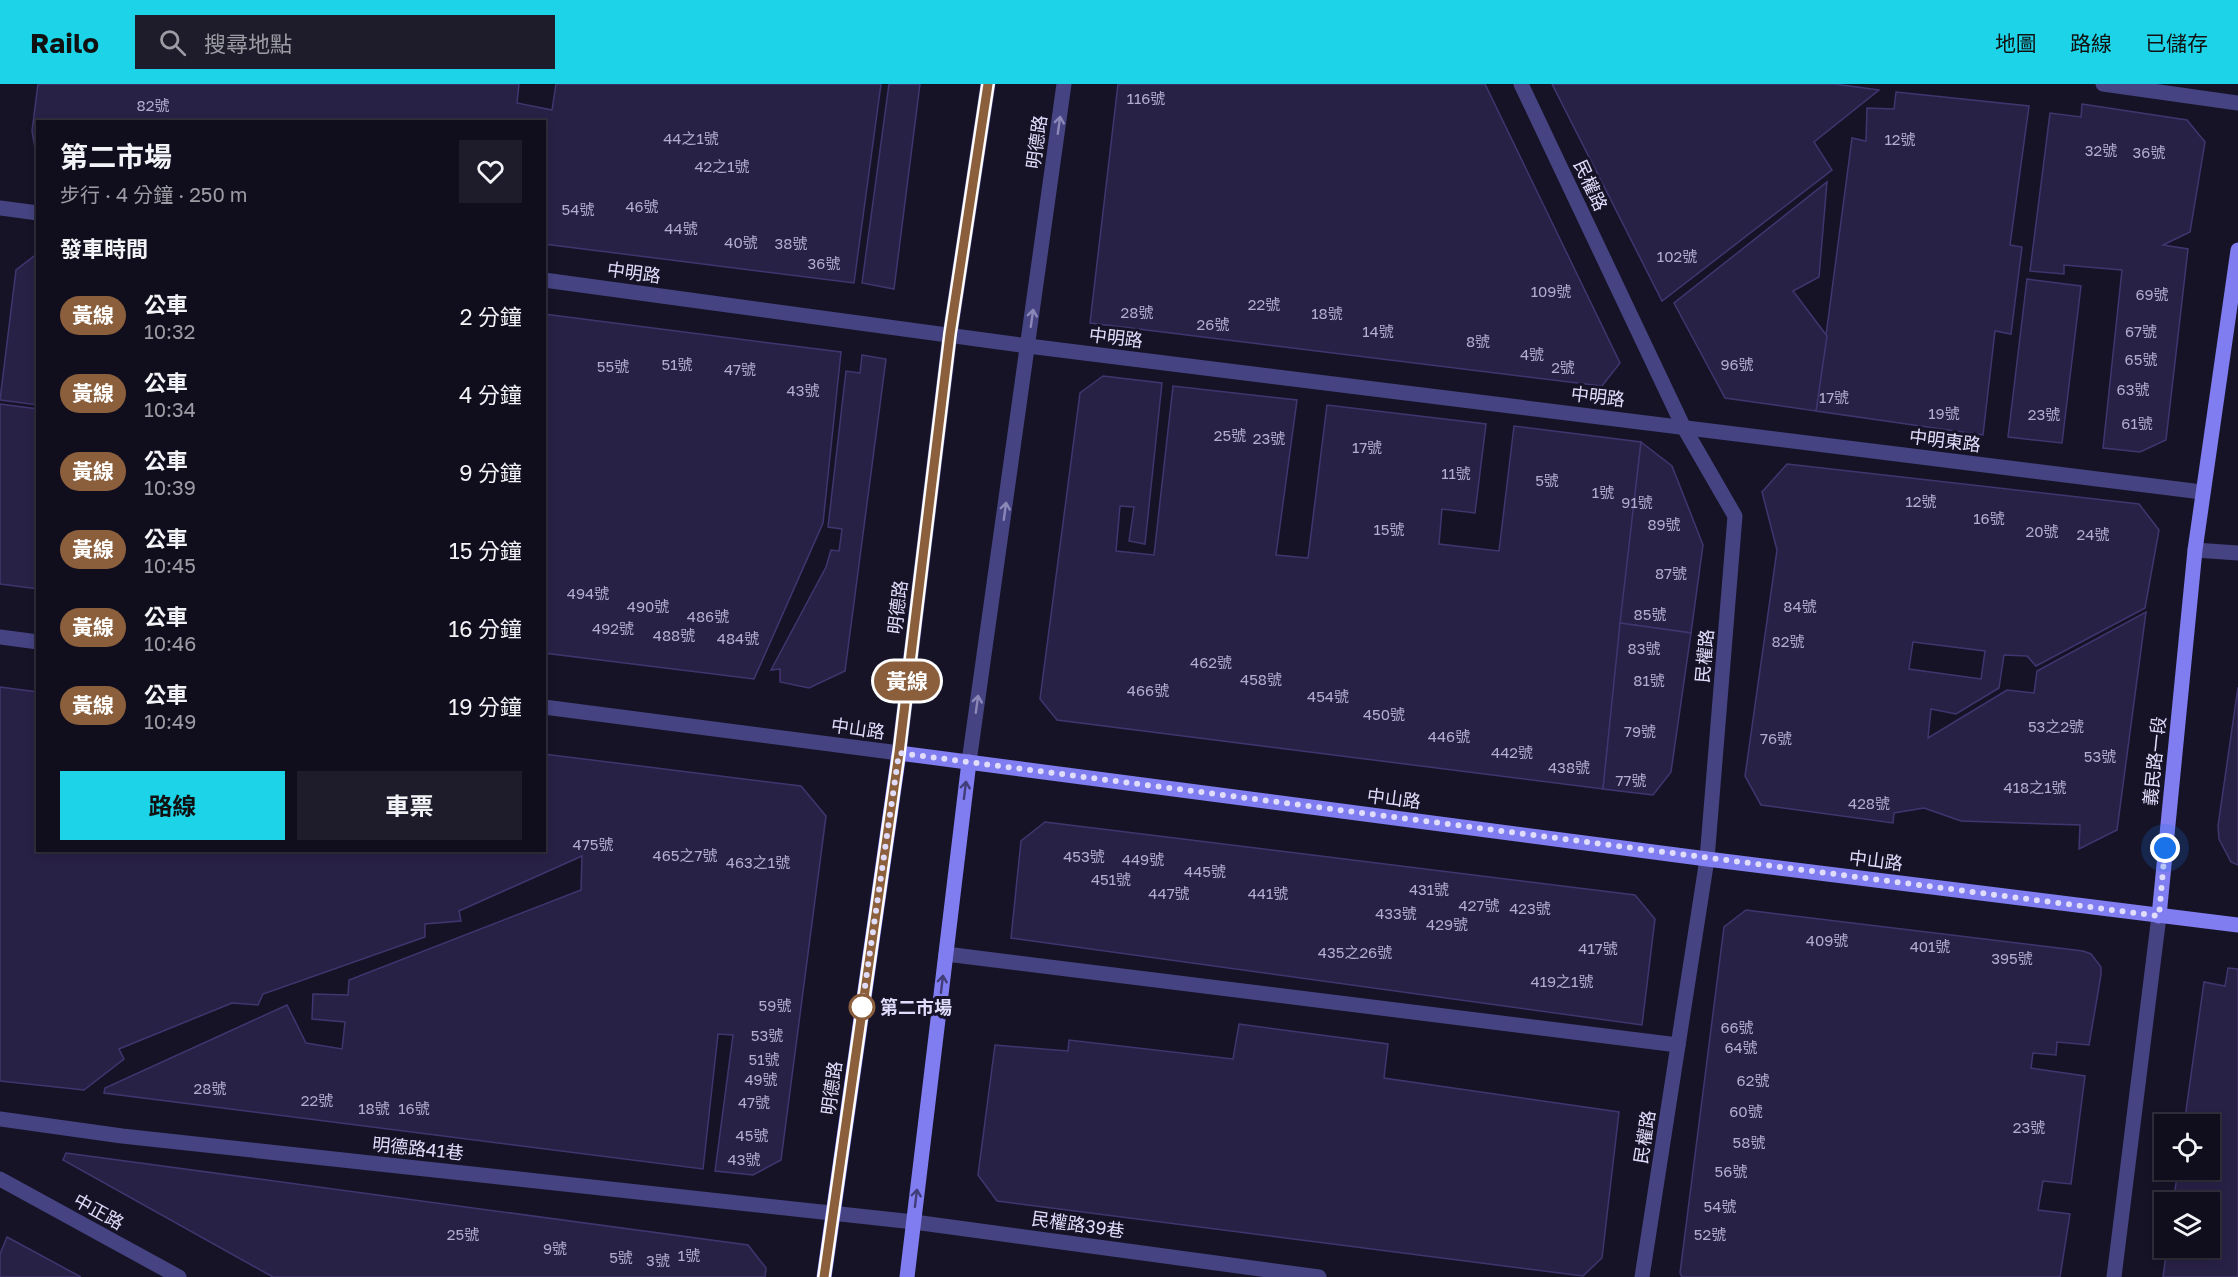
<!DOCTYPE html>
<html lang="zh-TW">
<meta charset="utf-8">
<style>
body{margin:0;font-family:"Golos Text","Noto Sans TC",sans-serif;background:#1e1c2a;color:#f1f3f6;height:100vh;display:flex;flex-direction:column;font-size:22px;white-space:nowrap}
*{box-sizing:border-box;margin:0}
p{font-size:20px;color:#9c9ca4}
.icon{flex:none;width:33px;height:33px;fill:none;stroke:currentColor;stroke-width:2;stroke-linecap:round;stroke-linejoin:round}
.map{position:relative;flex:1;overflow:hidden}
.side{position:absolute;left:36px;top:36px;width:510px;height:732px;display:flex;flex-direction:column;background:#100e1d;border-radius:0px;box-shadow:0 3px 9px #0003,0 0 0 2px #302e3b}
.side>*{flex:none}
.badge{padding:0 12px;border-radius:20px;font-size:21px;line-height:39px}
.fabs{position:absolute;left:2154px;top:1030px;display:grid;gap:12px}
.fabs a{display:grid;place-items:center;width:66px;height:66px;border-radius:0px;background:#100e1d;box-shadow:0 3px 9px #0003,0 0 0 2px #302e3b;font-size:30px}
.you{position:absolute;width:30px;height:30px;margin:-15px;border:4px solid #fff;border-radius:50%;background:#1a73e8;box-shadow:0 0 0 9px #1a73e833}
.map>.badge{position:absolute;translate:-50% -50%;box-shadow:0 0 0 3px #fff}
h2{padding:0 24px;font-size:22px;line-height:54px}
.round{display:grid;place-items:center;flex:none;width:63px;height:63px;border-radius:0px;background:#1e1c2a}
.overview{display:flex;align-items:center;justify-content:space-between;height:102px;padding:0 24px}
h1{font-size:28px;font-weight:700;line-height:45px}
.action{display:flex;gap:12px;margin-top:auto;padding:12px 24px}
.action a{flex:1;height:69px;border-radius:0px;background:#1cd3e7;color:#111;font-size:24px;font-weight:700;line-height:69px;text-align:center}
.action a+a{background:#1e1c2a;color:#f1f3f6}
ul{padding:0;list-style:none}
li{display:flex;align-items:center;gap:18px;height:78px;padding:0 24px}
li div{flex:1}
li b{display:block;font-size:22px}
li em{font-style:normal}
li .badge{min-width:66px;font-weight:700;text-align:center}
header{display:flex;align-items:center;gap:36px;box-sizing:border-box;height:84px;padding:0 30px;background:#1cd3e7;color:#111}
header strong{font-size:28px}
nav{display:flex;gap:33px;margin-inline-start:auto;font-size:21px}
.search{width:420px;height:54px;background:#1e1c2a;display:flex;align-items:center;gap:15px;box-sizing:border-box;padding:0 21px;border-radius:0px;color:#9c9ca4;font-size:22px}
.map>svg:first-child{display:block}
</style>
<header>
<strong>Railo</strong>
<div class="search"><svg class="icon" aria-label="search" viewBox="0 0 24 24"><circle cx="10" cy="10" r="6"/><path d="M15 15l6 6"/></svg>搜尋地點</div>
<nav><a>地圖</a><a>路線</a><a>已儲存</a></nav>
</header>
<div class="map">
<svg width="2238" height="1193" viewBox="0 0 2238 1193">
<rect width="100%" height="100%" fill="#161327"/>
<g fill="#282146" stroke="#41356f" stroke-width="1.5" fill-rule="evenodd">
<polygon points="38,0 519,0 517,19 552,26 556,0 881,0 854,199 544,160 544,38 38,38 38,81 32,47"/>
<polygon points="889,0 920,0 894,205 862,199"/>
<polygon points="1118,0 1485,0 1620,279 1602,302 1090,239"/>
<polygon points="1552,0 1835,0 1879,6 1814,58 1832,86 1662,217"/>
<polygon points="1896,8 2029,22 2010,161 2022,163 2011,250 1995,247 1983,351 1816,327 1852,54 1866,57 1867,24 1894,25"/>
<polygon points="2082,20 2187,36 2205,58 2190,148 2163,161 2188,165 2166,356 2140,368 2103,364 2122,186 2064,181 2064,190 2030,187 2050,29 2081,33"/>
<polygon points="1827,98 1819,193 1793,207 1827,252 1816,327 1725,314 1674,219"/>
<polygon points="38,169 38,321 0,316 16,186"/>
<polygon points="2027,195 2081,202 2062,359 2008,353"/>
<polygon points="544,230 841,268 823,439 754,595 544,569"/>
<polygon points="862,271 886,275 845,587 809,604 780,598 780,585 771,586 826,483 831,466 839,467 842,445 828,443 846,287 860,289"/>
<polygon points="1103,292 1162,299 1145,460 1129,457 1134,423 1120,422 1116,467 1154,471 1173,302 1297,316 1276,471 1308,474 1327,321 1486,340 1475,429 1442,425 1439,460 1499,467 1514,342 1641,358 1603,705 1057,636 1040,615 1080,309"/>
<polygon points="0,320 38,325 38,505 0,500"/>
<polygon points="1641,358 1672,382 1703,461 1691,549 1620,539"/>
<path d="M1787 380 2139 420 2159 446 2145 524 2036 582 2027 572 2004 571 1999 604 1956 630 1931 625 1928 654 2007 606 2034 609 2037 587 2146 528 2117 746 2079 765 2080 741 1961 737 1924 724 1894 729 1893 739 1761 721 1745 692 1777 466 1762 408ZM1913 558 1985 567 1981 595 1909 585Z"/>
<polygon points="1620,539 1691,549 1671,688 1653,711 1603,705"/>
<polygon points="0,603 38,608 38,766 544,766 544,670 801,702 826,732 781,1076 753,1091 715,1087 733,951 718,950 703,1085 104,1009 105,1004 287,921 306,959 342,965 345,938 312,935 313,910 348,911 349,896 581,806 582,772 459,827 461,837 425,840 425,853 263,910 258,921 232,919 119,965 124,975 84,1006 0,997"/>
<polygon points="2238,603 2238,781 2231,778 2219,755 2218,742"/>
<polygon points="1045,738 1635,811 1655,835 1642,941 1011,854 1021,757"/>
<polygon points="1746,826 2083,867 2091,870 2101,883 2101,891 2089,961 2057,958 2056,971 2033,969 2031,984 2085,992 2071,1100 2043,1097 2038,1126 2070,1130 2060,1193 1682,1193 1680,1189 1724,843"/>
<polygon points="2228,884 2238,885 2238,1193 2163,1193 2167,1164 2210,1164 2210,1119 2173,1119 2178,1086 2210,1086 2210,1041 2184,1041 2204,898 2225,902"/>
<polygon points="1239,940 1388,960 1384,994 1619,1028 1602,1174 1583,1192 997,1117 978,1091 995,961 1068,967 1069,956 1233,975"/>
<polygon points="66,1069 748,1161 766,1184 765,1193 273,1193 63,1076"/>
<polygon points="7,1153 81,1193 0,1193 0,1170"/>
</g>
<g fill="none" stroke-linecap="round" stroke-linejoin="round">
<g stroke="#454381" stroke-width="15">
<polyline points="1521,0 1683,342 1735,432 1707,775 1642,1193"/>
<polyline points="2103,0 2238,19"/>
<polyline points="0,124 38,129"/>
<polyline points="544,196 1028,262 2202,408"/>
<polyline points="2195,466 2238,469"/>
<polyline points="946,870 1678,961"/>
<polyline points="0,1035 122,1052 914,1138 1319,1193"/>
</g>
<g stroke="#454381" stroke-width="15">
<polyline points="0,553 38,558"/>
<polyline points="544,623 899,669 950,250 988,0"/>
<polyline points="969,678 1064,0"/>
<polyline points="0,1095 179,1193"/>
<polyline points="2114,1193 2159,832"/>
</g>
<g stroke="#807df1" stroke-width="15">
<polyline points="2159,832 2195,466 2238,166"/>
<polyline points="824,1193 899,669 1707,775 2238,841"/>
<polyline points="907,1193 969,678"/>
</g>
</g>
<defs><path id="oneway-shaft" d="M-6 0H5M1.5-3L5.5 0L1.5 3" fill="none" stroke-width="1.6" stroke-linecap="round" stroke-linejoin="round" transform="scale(1.5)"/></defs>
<g stroke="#8b88b8">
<use href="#oneway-shaft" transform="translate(1059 41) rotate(-82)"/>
<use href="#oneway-shaft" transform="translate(1032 234) rotate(-82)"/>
<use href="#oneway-shaft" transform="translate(1005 427) rotate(-82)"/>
<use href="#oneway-shaft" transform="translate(977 620) rotate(-82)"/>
</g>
<g stroke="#403d78">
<use href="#oneway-shaft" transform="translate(965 706) rotate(-83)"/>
<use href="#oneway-shaft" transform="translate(942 900) rotate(-83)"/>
<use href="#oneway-shaft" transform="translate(916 1114) rotate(-83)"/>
</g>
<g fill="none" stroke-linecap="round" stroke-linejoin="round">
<g stroke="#fff" stroke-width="14">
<polyline id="line" points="824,1193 899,669 950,250 988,0"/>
</g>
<use href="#line" stroke="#8b5e3c" stroke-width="9"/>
<polyline stroke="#e0dcfb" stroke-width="6" stroke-dasharray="0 10.8" points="862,923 899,669 2159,832 2165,764"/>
</g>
<circle fill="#fff" stroke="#8b5e3c" stroke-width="3" cx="862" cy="923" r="12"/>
<g text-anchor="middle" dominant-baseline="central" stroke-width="6" stroke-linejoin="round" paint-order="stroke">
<g font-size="15" fill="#b2adce">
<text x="1146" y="14">116號</text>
<text x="153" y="21">82號</text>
<text x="691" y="54">44之1號</text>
<text x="1900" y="55">12號</text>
<text x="2101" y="66">32號</text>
<text x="2149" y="68">36號</text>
<text x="722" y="82">42之1號</text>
<text x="642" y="122">46號</text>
<text x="578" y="125">54號</text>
<text x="681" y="144">44號</text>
<text x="741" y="158">40號</text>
<text x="791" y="159">38號</text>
<text x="1677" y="172">102號</text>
<text x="824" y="179">36號</text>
<text x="1551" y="207">109號</text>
<text x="2152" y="210">69號</text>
<text x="1264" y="220">22號</text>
<text x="1137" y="228">28號</text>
<text x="1327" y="229">18號</text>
<text x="1213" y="240">26號</text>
<text x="1378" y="247">14號</text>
<text x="2141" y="247">67號</text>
<text x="1478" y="257">8號</text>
<text x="1532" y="270">4號</text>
<text x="2141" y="275">65號</text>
<text x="677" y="280">51號</text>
<text x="1737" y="280">96號</text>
<text x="613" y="282">55號</text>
<text x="1563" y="283">2號</text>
<text x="740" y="285">47號</text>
<text x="2133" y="305">63號</text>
<text x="803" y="306">43號</text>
<text x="1834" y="313">17號</text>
<text x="1944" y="329">19號</text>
<text x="2044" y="330">23號</text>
<text x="2137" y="339">61號</text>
<text x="1230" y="351">25號</text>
<text x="1269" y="354">23號</text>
<text x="1367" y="363">17號</text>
<text x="1456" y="389">11號</text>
<text x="1547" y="396">5號</text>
<text x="1603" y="408">1號</text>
<text x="1921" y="417">12號</text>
<text x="1637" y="418">91號</text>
<text x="1989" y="434">16號</text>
<text x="1664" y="440">89號</text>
<text x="1389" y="445">15號</text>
<text x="2042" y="447">20號</text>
<text x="2093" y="450">24號</text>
<text x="1671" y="489">87號</text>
<text x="588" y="509">494號</text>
<text x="648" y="522">490號</text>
<text x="1800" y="522">84號</text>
<text x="1650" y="530">85號</text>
<text x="708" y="532">486號</text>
<text x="613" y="544">492號</text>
<text x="674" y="551">488號</text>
<text x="738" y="554">484號</text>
<text x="1788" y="557">82號</text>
<text x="1644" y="564">83號</text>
<text x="1211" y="578">462號</text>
<text x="1261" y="595">458號</text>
<text x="1649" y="596">81號</text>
<text x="1148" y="606">466號</text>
<text x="1328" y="612">454號</text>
<text x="1384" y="630">450號</text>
<text x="2056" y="642">53之2號</text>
<text x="1640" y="647">79號</text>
<text x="1449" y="652">446號</text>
<text x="1776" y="654">76號</text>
<text x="1512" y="668">442號</text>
<text x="2100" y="672">53號</text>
<text x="1569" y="683">438號</text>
<text x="1631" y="696">77號</text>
<text x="2035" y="703">418之1號</text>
<text x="1869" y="719">428號</text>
<text x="593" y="760">475號</text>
<text x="685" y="771">465之7號</text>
<text x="1084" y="772">453號</text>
<text x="1143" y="775">449號</text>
<text x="758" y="778">463之1號</text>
<text x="1205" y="787">445號</text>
<text x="1111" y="795">451號</text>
<text x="1429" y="805">431號</text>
<text x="1169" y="809">447號</text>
<text x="1268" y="809">441號</text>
<text x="1479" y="821">427號</text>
<text x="1530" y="824">423號</text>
<text x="1396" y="829">433號</text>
<text x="1447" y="840">429號</text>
<text x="1827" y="856">409號</text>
<text x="1930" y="862">401號</text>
<text x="1598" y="864">417號</text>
<text x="1355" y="868">435之26號</text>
<text x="2012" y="874">395號</text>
<text x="1562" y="897">419之1號</text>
<text x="775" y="921">59號</text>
<text x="1737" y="943">66號</text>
<text x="767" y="951">53號</text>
<text x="1741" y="963">64號</text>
<text x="764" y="975">51號</text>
<text x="761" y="995">49號</text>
<text x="1753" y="996">62號</text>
<text x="210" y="1004">28號</text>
<text x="317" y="1016">22號</text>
<text x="754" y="1018">47號</text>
<text x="374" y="1024">18號</text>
<text x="414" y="1024">16號</text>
<text x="1746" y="1027">60號</text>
<text x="2029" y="1043">23號</text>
<text x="752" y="1051">45號</text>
<text x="1749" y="1058">58號</text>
<text x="744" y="1075">43號</text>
<text x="1731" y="1087">56號</text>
<text x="1720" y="1122">54號</text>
<text x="463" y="1150">25號</text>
<text x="1710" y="1150">52號</text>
<text x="555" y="1164">9號</text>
<text x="689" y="1171">1號</text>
<text x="621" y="1173">5號</text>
<text x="658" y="1176">3號</text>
</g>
<g font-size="18" fill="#e0dcfb" stroke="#161327">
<text transform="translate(1036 58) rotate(-82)">明德路</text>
<text transform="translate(1591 101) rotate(65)">民權路</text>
<text transform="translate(634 188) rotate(8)">中明路</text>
<text transform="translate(1116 253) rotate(7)">中明路</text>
<text transform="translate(1598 312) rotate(7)">中明路</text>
<text transform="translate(1945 356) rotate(7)">中明東路</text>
<text transform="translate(897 523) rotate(-83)">明德路</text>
<text transform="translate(1704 572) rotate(-85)">民權路</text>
<text transform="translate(858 644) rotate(8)">中山路</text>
<text transform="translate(2154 677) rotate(-84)">義民路一段</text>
<text transform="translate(1394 714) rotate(7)">中山路</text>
<text transform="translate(1876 776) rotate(7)">中山路</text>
<text transform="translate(831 1004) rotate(-82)">明德路</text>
<text transform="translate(1644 1053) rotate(-81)">民權路</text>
<text transform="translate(418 1064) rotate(6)">明德路41巷</text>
<text transform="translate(99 1127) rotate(29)">中正路</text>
<text transform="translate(1078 1140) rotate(8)">民權路39巷</text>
</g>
<g font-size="18" font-weight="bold" fill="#e0dcfb" stroke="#161327" text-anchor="start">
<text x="880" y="923">第二市場</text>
</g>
</g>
</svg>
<div class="fabs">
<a><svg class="icon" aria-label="locate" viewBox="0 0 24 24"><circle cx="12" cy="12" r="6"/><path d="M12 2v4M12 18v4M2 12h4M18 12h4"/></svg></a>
<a><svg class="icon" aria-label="layers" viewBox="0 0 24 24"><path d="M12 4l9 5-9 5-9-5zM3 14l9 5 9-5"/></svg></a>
</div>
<div class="you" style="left:2165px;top:764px"></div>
<b class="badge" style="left:907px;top:597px;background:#8b5e3c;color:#fff">黃線</b>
<section class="side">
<div class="overview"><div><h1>第二市場</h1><p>步行 · 4 分鐘 · 250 m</p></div><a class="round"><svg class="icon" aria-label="heart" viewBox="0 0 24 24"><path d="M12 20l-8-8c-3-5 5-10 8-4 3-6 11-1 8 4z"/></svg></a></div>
<h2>發車時間</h2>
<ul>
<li><span class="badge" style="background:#8b5e3c;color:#fff">黃線</span><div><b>公車</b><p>10:32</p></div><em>2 分鐘</em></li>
<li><span class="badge" style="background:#8b5e3c;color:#fff">黃線</span><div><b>公車</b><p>10:34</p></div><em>4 分鐘</em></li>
<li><span class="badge" style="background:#8b5e3c;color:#fff">黃線</span><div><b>公車</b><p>10:39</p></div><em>9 分鐘</em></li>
<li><span class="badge" style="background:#8b5e3c;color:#fff">黃線</span><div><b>公車</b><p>10:45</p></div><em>15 分鐘</em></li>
<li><span class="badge" style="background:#8b5e3c;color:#fff">黃線</span><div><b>公車</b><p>10:46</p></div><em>16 分鐘</em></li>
<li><span class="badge" style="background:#8b5e3c;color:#fff">黃線</span><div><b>公車</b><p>10:49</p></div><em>19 分鐘</em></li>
</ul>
<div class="action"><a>路線</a><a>車票</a></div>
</section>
</div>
